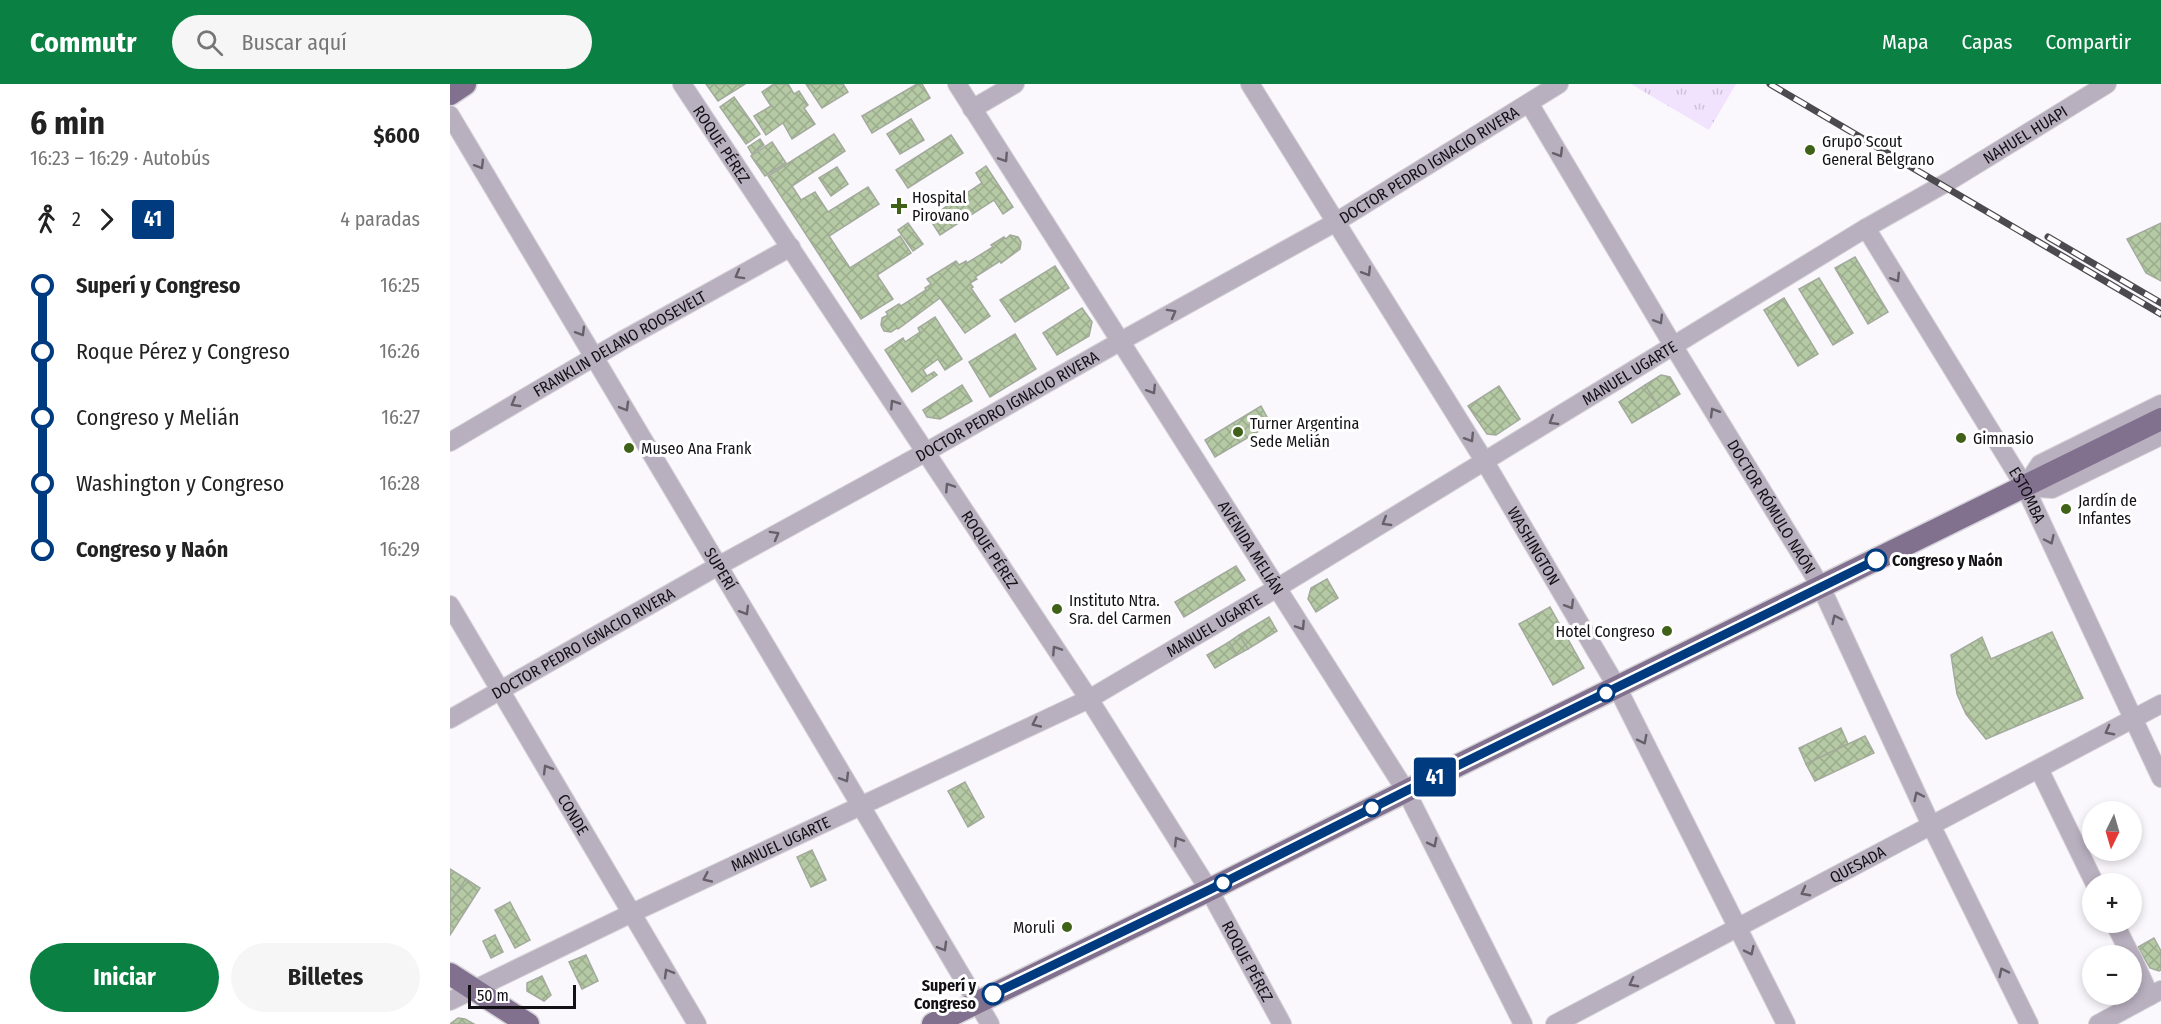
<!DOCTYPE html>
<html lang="es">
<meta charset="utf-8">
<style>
body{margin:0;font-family:"Fira Sans Condensed",sans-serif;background:#f6f6f6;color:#222;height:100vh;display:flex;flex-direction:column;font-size:22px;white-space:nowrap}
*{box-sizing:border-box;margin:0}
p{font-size:20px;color:#767676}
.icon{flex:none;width:33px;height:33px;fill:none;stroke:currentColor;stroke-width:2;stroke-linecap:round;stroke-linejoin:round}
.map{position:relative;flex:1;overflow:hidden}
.details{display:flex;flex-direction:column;background:#fff;width:450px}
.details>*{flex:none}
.badge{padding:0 12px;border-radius:4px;font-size:21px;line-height:39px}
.needle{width:39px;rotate:185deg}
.fabs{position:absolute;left:1632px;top:717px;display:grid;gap:12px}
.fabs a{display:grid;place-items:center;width:60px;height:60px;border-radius:50%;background:#fff;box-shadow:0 3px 9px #0003;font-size:30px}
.scale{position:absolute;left:18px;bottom:15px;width:108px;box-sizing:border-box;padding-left:6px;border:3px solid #141116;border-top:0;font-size:16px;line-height:21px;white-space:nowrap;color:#141116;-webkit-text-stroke:4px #fff;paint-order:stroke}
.map>.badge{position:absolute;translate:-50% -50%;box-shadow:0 0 0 3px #fff}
.legs{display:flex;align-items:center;gap:9px;height:66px;padding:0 30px;font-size:20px}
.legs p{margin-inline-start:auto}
.head{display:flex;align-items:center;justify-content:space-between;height:102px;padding:0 30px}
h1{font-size:33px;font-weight:700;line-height:45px}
.action{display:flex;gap:12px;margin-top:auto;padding:12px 30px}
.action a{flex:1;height:69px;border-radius:36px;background:#0b8043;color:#fff;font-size:24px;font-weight:700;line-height:69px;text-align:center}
.action a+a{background:#f6f6f6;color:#222}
ul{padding:0 30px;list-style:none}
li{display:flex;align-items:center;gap:21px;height:66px;font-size:22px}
li i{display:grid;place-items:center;width:9px;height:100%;margin:0 8px;background:currentColor}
li i::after{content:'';width:15px;height:15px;margin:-8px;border:4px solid;border-radius:50%;background:#fff}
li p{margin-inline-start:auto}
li:first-child i{background:linear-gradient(#0000 50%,currentColor 0)}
li:last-child i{background:linear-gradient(currentColor 50%,#0000 0)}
header{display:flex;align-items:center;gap:36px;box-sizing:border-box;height:84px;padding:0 30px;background:#0b8043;color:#fff}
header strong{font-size:28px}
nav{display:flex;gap:33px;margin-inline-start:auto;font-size:21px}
.search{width:420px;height:54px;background:#f6f6f6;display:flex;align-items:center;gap:15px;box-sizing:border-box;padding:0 21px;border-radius:33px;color:#767676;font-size:22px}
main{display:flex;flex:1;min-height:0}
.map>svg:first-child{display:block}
</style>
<header>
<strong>Commutr</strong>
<div class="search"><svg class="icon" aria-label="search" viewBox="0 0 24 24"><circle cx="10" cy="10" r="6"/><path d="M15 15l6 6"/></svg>Buscar aquí</div>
<nav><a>Mapa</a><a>Capas</a><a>Compartir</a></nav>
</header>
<main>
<section class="details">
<div class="head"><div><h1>6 min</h1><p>16:23 – 16:29 · Autobús</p></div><b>$600</b></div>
<div class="legs"><svg class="icon" aria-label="walk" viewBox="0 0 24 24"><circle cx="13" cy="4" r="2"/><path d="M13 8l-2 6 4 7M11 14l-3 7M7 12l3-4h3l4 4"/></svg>2<svg class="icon" aria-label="forward" viewBox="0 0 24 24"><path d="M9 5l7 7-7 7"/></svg><b class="badge" style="background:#003b80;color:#fff">41</b><p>4 paradas</p></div>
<ul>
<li><i style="color:#003b80"></i><b>Superí y Congreso</b><p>16:25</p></li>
<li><i style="color:#003b80"></i><span>Roque Pérez y Congreso</span><p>16:26</p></li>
<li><i style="color:#003b80"></i><span>Congreso y Melián</span><p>16:27</p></li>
<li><i style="color:#003b80"></i><span>Washington y Congreso</span><p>16:28</p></li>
<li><i style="color:#003b80"></i><b>Congreso y Naón</b><p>16:29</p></li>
</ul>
<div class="action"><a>Iniciar</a><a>Billetes</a></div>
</section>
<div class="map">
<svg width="1711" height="940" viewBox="0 0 1711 940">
<defs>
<pattern id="park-tufts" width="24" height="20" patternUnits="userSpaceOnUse" patternTransform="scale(1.5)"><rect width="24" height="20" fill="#f1e2fe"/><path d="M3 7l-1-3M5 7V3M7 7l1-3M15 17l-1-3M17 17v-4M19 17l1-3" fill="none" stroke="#cec1d9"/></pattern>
<pattern id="building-cross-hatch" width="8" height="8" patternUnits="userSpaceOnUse" patternTransform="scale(1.5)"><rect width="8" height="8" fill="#b5caa4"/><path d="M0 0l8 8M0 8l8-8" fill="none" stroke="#9bac8c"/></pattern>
</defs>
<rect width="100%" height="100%" fill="#faf7fd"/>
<polygon fill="url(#park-tufts)" points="1181,0 1286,0 1259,46"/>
<g fill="url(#building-cross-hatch)" stroke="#a2aa9c" stroke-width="1.5">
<polygon points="256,0 295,0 268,17"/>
<polygon points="324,0 338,0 344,10 349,7 358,21 354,24 365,40 342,55 333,39 316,51 304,32 321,22 312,8"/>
<polygon points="356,0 393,0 398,8 372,24"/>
<polygon points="467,0 472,0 480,14 422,49 412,32"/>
<polygon points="284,13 310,50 296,60 270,23"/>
<polygon points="461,35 474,56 450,70 437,50"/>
<polygon points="384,50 395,67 342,102 351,116 365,108 378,128 418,103 429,120 379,152 400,184 450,152 461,169 427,191 443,215 411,235 318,92"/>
<polygon points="501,51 513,69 458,104 446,86"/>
<polygon points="310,55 314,61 302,70 298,63"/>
<polygon points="322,58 336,79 315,92 301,72"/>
<polygon points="536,82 563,123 553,130 544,116 490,151 479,134 532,99 526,89"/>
<polygon points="387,83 398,100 381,112 369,94"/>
<polygon points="458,139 473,160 463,167 448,146"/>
<polygon points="1711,139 1711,197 1696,189 1677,155"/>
<polygon points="560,151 568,153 571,158 570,165 551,179 550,177 525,193 527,195 520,199 523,203 521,204 540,232 515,249 490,214 448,245 447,244 441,248 434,247 431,241 432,234 438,231 436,228 449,220 451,222 476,206 475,204 481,200 477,195 506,177 509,181 516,177 517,179 543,163 541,161 554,153 556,155"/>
<polygon points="1405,173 1438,228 1418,240 1385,184"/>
<polygon points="605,182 619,204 565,238 550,216"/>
<polygon points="1369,194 1403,249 1383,261 1349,205"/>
<polygon points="1334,214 1368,270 1348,282 1314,226"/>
<polygon points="632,224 642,238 639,252 607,271 593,249"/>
<polygon points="485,233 512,275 495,286 488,275 473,286 477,292 484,288 487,291 462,308 435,266 453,254 455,258 470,248 468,244"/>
<polygon points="565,250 586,285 540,313 519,278"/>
<polygon points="1211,291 1220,293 1230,310 1209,323 1195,301"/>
<polygon points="512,301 522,317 490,335 477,333 473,326"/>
<polygon points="1195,301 1209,323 1182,339 1169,318"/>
<polygon points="1049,302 1070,335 1046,351 1037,350 1018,322"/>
<polygon points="811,322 821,340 765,373 755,356"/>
<polygon points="786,482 795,496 734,533 725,518"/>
<polygon points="877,495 888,514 866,528 858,515 861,504"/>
<polygon points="1100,523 1134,584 1103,601 1069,540"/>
<polygon points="819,533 827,547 798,565 789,551"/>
<polygon points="1602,548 1633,614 1536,655 1516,630 1507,610 1501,571 1532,553 1541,575"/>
<polygon points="789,551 798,565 787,571 779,558"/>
<polygon points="779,558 787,571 765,584 757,571"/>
<polygon points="1391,644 1398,660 1356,680 1349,664"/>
<polygon points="1415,652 1424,669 1365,697 1356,680"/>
<polygon points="515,698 534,733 518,743 498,707"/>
<polygon points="362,766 376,796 361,803 347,773"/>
<polygon points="0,785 16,795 0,819"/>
<polygon points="16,795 30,804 0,851 0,819"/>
<polygon points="60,818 80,856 65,864 45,826"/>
<polygon points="45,851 53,868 41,874 33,857"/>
<polygon points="1704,854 1711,867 1711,886 1709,887 1700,884 1688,863"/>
<polygon points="136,871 148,897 132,905 119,878"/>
<polygon points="92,892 101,911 94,917 77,907 77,899"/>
<polygon points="8,934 15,935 24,940 0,940"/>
</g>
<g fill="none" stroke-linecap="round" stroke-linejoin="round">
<g stroke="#d5d2d8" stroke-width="20">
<g id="minor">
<path id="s1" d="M232 0 639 615 759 806 832 940"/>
<path id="s2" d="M507 0 956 707 1073 940"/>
<path id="s3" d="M800 0 1035 378 1167 603 1336 940"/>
<path id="s4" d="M1079 19 1224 263 1371 503 1481 741 1579 940"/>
<polyline points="522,25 565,0"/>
<path id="s5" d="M0 31C182 333 360 637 540 940"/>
<path id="s6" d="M1416 144 1575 403 1711 694"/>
<path id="s7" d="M0 358 173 256 341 163"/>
<polyline points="1575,403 1590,380 1711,320"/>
<polyline points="1575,403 1602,405 1711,352"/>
<path id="s8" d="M0 521 247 940"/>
<path id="s9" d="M0 635 268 482 476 368 671 257 886 138 1109 0"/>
<polyline points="1589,685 1645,800"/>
<polyline points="1664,838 1681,872"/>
<polyline points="1682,873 1700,912"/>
<path id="s10" d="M0 917 182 829 639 615 827 504 1416 144 1501 96 1657 0"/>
<path id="s11" d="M1105 940 1711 620"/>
<polyline points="1648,940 1711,906"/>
</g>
</g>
<g stroke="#d5d2d8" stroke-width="25">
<g id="major">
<polyline points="0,10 15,0"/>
<polyline points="0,890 78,940"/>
<polyline points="483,940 759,806 956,707 1711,335"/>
</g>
</g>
<use href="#minor" stroke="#b8afbf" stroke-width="18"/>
<use href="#major" stroke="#81718e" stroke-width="22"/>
<g stroke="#4d4a4f" stroke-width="7">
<g id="rail">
<polyline points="1320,0 1711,230"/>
<polyline points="1598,153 1711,219"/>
</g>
</g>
<use href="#rail" stroke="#fff" stroke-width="4.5" stroke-dasharray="14" stroke-linecap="butt"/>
</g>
<defs><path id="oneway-chevron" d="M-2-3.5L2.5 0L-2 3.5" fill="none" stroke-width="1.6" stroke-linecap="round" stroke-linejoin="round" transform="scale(1.5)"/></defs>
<g stroke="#66606a">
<use href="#oneway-chevron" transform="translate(1109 69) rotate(59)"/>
<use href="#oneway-chevron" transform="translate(554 74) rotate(57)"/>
<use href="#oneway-chevron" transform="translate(30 81) rotate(59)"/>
<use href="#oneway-chevron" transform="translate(917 188) rotate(58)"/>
<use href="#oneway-chevron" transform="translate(289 191) rotate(151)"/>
<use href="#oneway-chevron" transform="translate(1446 194) rotate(58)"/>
<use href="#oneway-chevron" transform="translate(722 229) rotate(-29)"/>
<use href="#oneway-chevron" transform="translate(1209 236) rotate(59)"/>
<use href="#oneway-chevron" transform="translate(131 248) rotate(59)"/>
<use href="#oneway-chevron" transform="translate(702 306) rotate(58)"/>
<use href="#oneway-chevron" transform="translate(65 319) rotate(150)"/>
<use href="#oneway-chevron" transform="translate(444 320) rotate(-123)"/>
<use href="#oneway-chevron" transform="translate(175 323) rotate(60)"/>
<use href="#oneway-chevron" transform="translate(1264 328) rotate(-121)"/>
<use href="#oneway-chevron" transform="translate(1103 337) rotate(149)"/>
<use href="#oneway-chevron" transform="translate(1020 354) rotate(58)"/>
<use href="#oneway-chevron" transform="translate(499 403) rotate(-123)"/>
<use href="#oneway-chevron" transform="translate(936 438) rotate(149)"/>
<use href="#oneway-chevron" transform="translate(325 451) rotate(-29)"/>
<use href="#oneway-chevron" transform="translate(1600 456) rotate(65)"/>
<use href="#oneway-chevron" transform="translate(1120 521) rotate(59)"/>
<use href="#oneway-chevron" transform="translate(295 527) rotate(59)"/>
<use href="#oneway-chevron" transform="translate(1386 535) rotate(-115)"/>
<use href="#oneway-chevron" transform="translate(851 542) rotate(57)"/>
<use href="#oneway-chevron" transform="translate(606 566) rotate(-123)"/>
<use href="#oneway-chevron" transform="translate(586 639) rotate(155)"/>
<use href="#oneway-chevron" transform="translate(1659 647) rotate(152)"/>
<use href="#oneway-chevron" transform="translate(1193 656) rotate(63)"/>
<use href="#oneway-chevron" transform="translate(97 685) rotate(-121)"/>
<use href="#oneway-chevron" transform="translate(395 694) rotate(59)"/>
<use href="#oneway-chevron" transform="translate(1468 712) rotate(-115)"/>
<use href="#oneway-chevron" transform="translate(728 757) rotate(-122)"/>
<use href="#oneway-chevron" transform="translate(983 759) rotate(63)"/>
<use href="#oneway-chevron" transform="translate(257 794) rotate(155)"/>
<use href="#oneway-chevron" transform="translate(1355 808) rotate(152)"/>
<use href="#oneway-chevron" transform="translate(493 863) rotate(60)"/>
<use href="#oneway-chevron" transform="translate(1300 867) rotate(64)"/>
<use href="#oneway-chevron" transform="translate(1553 888) rotate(-116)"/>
<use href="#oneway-chevron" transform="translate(218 889) rotate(-120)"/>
<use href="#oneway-chevron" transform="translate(1183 899) rotate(152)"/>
</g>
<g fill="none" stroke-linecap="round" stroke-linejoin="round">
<g stroke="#fff" stroke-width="14">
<polyline id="line-1" points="543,910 759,806 956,707 1426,476"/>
</g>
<use href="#line-1" stroke="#003b80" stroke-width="9"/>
</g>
<g fill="#406218" stroke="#fff" stroke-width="2">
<circle cx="1360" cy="66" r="6"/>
<path d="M446 113h6v6h6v6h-6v6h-6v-6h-6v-6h6z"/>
<circle cx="788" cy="348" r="6"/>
<circle cx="1511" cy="354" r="6"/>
<circle cx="179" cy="364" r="6"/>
<circle cx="1616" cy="425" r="6"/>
<circle cx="607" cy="525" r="6"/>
<circle cx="1217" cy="547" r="6"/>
<circle cx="617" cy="843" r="6"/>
</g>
<g fill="#fff" stroke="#003b80" stroke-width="3">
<circle cx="1426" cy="476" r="10"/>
<circle cx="1156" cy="609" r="8"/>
<circle cx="922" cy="724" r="8"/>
<circle cx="773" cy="799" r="8"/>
<circle cx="543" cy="910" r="10"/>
</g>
<g text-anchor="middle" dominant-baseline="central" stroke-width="6" stroke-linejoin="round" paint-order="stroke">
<g font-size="16" fill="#141116" stroke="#fff">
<text stroke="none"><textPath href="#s10" startOffset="1800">NAHUEL HUAPI</textPath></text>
<text stroke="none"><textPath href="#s1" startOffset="72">ROQUE PÉREZ</textPath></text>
<text stroke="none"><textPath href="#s9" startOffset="1125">DOCTOR PEDRO IGNACIO RIVERA</textPath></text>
<text stroke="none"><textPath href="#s7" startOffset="196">FRANKLIN DELANO ROOSEVELT</textPath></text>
<text stroke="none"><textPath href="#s10" startOffset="1338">MANUEL UGARTE</textPath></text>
<text stroke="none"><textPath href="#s9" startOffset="639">DOCTOR PEDRO IGNACIO RIVERA</textPath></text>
<text stroke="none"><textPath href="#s6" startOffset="312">ESTOMBA</textPath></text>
<text stroke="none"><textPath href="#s4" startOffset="471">DOCTOR RÓMULO NAÓN</textPath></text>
<text stroke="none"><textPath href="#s3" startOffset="542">WASHINGTON</textPath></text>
<text stroke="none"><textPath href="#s2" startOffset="549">AVENIDA MELIÁN</textPath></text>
<text stroke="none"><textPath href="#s1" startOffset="558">ROQUE PÉREZ</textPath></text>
<text stroke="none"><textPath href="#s5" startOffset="528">SUPERÍ</textPath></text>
<text stroke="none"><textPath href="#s10" startOffset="852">MANUEL UGARTE</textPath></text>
<text stroke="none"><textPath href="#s9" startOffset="153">DOCTOR PEDRO IGNACIO RIVERA</textPath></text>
<text stroke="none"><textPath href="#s8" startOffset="243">CONDE</textPath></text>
<text stroke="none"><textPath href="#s10" startOffset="366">MANUEL UGARTE</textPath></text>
<text stroke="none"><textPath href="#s11" startOffset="342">QUESADA</textPath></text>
<text stroke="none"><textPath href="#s1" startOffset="1044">ROQUE PÉREZ</textPath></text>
</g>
<g font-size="16" fill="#141116" stroke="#fff" text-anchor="start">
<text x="1372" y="57">Grupo Scout<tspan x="1372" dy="18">General Belgrano</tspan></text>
<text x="462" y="113">Hospital<tspan x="462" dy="18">Pirovano</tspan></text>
<text x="800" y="339">Turner Argentina<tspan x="800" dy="18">Sede Melián</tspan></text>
<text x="1523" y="354">Gimnasio</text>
<text x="191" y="364">Museo Ana Frank</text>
<text x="1628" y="416">Jardín de<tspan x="1628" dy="18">Infantes</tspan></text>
<text x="619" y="516">Instituto Ntra.<tspan x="619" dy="18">Sra. del Carmen</tspan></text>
<text x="1205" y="547" text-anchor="end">Hotel Congreso</text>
<text x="605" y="843" text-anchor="end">Moruli</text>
</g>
<g font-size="16" font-weight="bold" fill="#141116" stroke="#fff" text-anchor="start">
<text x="1442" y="476">Congreso y Naón</text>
<text x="526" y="901" text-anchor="end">Superí y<tspan x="526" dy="18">Congreso</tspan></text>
</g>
</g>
</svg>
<div class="fabs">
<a><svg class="needle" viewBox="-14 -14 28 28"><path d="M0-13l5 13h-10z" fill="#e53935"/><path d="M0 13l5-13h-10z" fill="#767676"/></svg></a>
<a>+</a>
<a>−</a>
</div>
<div class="scale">50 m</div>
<b class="badge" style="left:985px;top:693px;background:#003b80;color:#fff">41</b>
</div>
</main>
